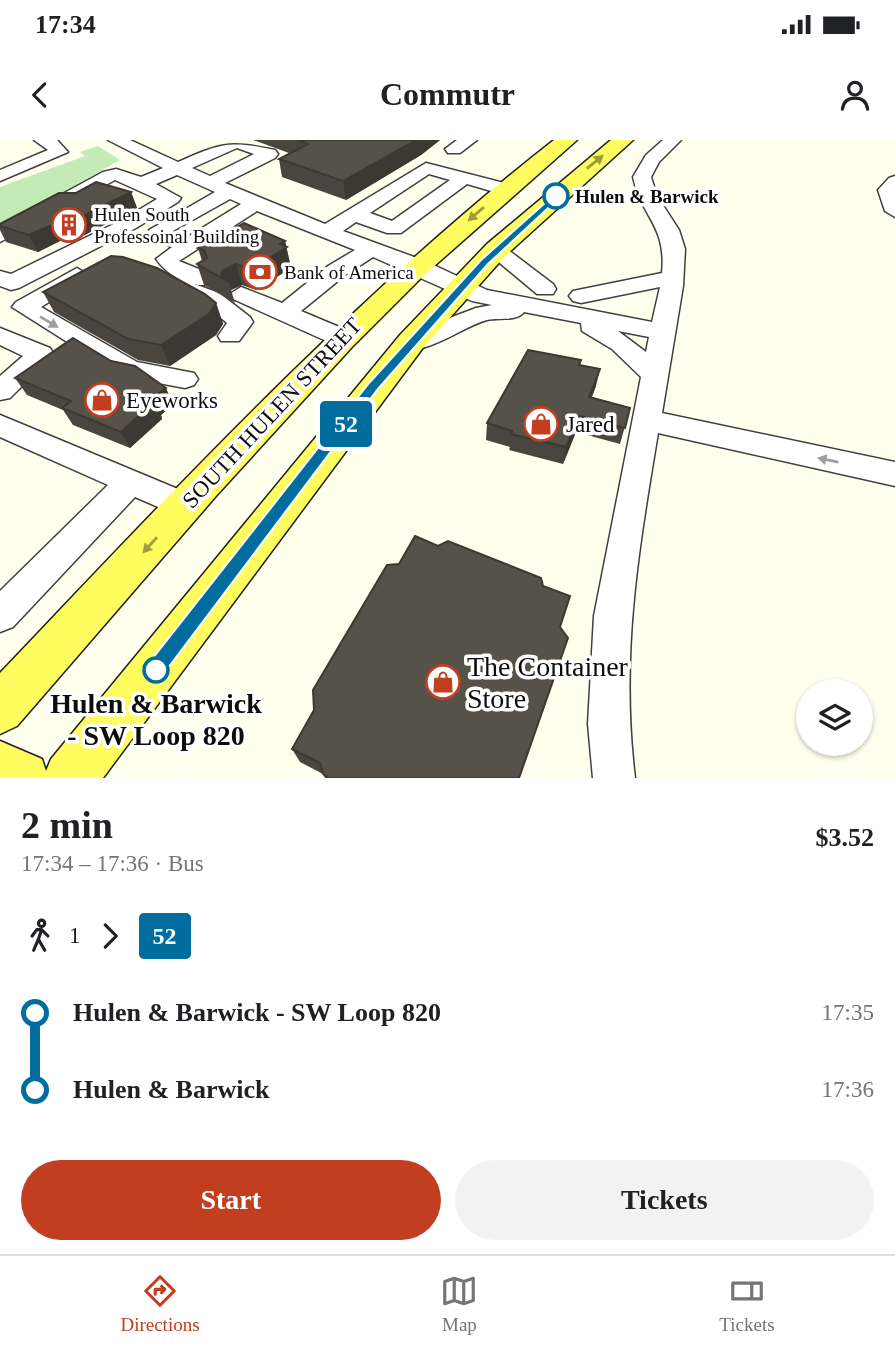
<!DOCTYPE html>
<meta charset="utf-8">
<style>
body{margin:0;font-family:"Times New Roman",serif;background:#f2f2f2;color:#202124;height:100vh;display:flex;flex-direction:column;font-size:26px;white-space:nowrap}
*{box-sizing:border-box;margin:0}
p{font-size:23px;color:#757577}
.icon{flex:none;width:38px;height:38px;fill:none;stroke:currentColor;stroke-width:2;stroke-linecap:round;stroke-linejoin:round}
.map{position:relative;height:638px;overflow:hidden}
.sheet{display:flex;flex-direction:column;background:#fff;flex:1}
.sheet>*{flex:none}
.badge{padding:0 14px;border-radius:5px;font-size:24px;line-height:46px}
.controls{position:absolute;left:796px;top:539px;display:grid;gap:14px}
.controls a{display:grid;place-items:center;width:77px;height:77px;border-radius:50%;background:#fff;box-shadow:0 2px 5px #0004;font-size:35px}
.map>.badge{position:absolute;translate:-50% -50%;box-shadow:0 0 0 4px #fff}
.legs{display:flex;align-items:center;gap:10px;height:77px;padding:0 21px;font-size:23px}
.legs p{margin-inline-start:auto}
.headline{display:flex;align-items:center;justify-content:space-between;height:119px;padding:0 21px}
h1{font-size:38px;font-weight:700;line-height:52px}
.button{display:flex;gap:14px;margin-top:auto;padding:14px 21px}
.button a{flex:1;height:80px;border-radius:42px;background:#c23e20;color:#fff;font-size:28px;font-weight:700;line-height:80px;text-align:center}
.button a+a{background:#f2f2f2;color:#202124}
ul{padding:0 21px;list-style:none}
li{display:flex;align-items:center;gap:24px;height:77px;font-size:26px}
li i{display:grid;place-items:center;width:10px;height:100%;margin:0 9px;background:currentColor}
li i::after{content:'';width:18px;height:18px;margin:-9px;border:5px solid;border-radius:50%;background:#fff}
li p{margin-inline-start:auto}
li:first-child i{background:linear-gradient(#0000 50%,currentColor 0)}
li:last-child i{background:linear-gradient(currentColor 50%,#0000 0)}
.status{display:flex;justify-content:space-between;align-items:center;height:49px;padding:0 35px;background:#fff;direction:ltr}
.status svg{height:19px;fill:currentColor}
header{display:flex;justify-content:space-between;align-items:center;height:91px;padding:0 21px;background:#fff;font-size:32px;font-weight:700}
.menu{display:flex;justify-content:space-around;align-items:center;height:98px;border-top:2px solid #e0e0e0;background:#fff;font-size:19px;color:#757577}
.menu a{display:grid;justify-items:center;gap:4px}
.menu .on{color:#c23e20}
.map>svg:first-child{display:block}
</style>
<div class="status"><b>17:34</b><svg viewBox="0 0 49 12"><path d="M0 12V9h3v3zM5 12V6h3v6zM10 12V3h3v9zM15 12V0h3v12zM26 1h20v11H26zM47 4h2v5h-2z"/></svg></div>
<header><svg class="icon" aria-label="back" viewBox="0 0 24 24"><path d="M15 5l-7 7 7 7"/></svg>Commutr<svg class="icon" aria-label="person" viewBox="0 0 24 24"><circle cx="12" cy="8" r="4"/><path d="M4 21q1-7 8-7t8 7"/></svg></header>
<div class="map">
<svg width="895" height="638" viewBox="0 0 895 638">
<rect width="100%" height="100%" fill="#feffed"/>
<polygon fill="#c4ebb5" points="98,6 120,20 0,88 0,47 85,16 80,12"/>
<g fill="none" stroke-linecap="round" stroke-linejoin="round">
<g stroke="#404040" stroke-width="3">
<g id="minor">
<polygon points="34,0 57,0 68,12 0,41 0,30 48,10"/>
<path d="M108 0H130L178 22C221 3 229 0 275 10L278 14 275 18 225 43 325 84 426 23 512 45 514 49 512 53 505 55 467 44 401 93H387L356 82 343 91 425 121 487 150 652 182 660 147 581 163 573 161 569 156 573 151 662 133C667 85 641 77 633 37L646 15 663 0H681L659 22 651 37 657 56 679 90 685 109 683 146 662 273 895 322V346L658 293C638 413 620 516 635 638H593L588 584 594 476 641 237 612 209 582 191 581 183 524 172C516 182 499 177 487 180 461 187 429 215 402 208L399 202 402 196 476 168 492 165 472 161 373 117 344 136 301 171 351 192 354 198 351 204H333L233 159 230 154 241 147 282 163 328 126 355 110 257 71 179 121 211 134 214 139 211 144C191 149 167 135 156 119L172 107 151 98 149 90 215 52 177 35 156 44 181 58 178 62 136 88 19 148 11 150 0 146V131L11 134 122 80 157 59 115 40 0 102V88L103 32 116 29 141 37 163 28ZM237 8 254 14 210 36 192 28ZM429 34 450 40 392 81 370 73ZM230 59 241 64 186 98 171 92ZM618 191 649 197 646 212Z"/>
<polygon points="457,0 477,0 460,13 448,13 445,9"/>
<polygon points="895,36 895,77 885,71 878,50 889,38"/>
<polygon points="496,104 503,106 553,144 556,149 553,154 537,154 489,114 485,110 489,106"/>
<polygon points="77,128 88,135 85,140 41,167 137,222 194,233 198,239 194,245 185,248 121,236 12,167 16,162"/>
<polygon points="172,136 219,153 250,177 253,182 239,201 221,201 218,196 227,183 203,163 164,148 161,143"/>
<polygon points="0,188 50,208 54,214 10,258 0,260 0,236 23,216 0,205"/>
<polygon points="0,275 197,357 202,366 197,375 186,379 135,357 13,487 0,492 0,451 108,345 0,297"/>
</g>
</g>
<g stroke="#1e1e1e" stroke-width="3">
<g id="major">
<path d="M554 0H577L423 136 352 207 216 356 17 586 0 594V533C177 347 351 159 554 0Z"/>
<polygon points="611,0 633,0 505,116 422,209 103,638 0,638 0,601 42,619 46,631 51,619 400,195 487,104"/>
</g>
</g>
<use href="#minor" fill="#fff" fill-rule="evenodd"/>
<use href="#major" fill="#fefc5e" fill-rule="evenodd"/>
</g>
<g fill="#4a463f">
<polygon points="253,0 440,0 421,15 346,60 282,37 279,19 289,13"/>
<polygon points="131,52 137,68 69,103 62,100 38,112 6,102 0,90 0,84"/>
<polygon points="285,101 291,128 256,150 242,145 231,150 235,163 204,145 197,124 202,121 198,108"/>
<polygon points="43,152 216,163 223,184 216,195 170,226 138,220 54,172"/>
<polygon points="580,225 596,246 592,257 630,268 620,304 576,292 563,324 509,310 510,307 486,300 487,283"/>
<polygon points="15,238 173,264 161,275 162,279 130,308 73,285 63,270 27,255"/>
<polygon points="543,446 560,487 519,638 325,638 323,634 300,622 292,609"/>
</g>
<g fill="#3c3933">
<polygon points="416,0 440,0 421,15 346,60 343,41"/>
<polygon points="131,52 137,68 69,103 61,87"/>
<polygon points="54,84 62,100 38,112 29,95"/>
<polygon points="285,101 291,128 256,150 250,130 280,104"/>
<polygon points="236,124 242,145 231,150 229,142 221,135 222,131"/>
<polygon points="216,163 223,184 216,195 170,226 161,205"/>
<polygon points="600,229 596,246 585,273 589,257"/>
<polygon points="166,248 173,264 161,275 162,279 130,308 121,292 150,260"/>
<polygon points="580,276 576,292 563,324 566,307"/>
</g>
<g fill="#565149" stroke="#3c3933" stroke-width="2">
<polygon points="298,0 416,0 343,41 279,19 308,4"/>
<polygon points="96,42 131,52 61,87 54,84 29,95 0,86 0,84 59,53 76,53"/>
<polygon points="244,83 285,101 280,104 287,107 250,130 236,124 222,131 221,135 229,142 197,124 207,118 204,110 198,108"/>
<polygon points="111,116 123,117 157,128 205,154 216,163 209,174 161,205 128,199 43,152"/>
<polygon points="73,198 111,221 135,226 166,248 150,260 154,262 121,292 62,268 71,261 15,238"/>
<polygon points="528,210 581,220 579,225 600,229 589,257 630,268 625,288 580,276 566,307 511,294 512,291 487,283"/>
<polygon points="415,396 438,406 448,401 541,438 543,446 570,456 560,487 568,498 519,638 329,638 323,634 320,623 292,609 314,570 313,550 387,425 399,424"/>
</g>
<defs><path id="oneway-solid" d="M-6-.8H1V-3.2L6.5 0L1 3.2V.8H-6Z" transform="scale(1.75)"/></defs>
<g fill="#9e9c3e">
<use href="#oneway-solid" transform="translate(595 22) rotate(-39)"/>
<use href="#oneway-solid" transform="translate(476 74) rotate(139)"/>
<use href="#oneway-solid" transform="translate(150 405) rotate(132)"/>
</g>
<g fill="#9e9e9e">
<use href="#oneway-solid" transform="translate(49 182) rotate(31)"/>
<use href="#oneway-solid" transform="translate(828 320) rotate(-168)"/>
</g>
<polygon fill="#006d9e" stroke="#fff" stroke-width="2" points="556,53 559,58 488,124 378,249 162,536 156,538 149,536 147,530 149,523 369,243 481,120"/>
<defs>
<g id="building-ring" transform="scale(1.75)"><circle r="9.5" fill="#fff" stroke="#c23e20" stroke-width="1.5"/><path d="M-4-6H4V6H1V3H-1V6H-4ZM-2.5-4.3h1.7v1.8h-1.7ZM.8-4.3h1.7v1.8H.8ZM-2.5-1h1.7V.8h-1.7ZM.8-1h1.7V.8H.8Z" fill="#c23e20"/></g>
<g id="bank-ring" transform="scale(1.75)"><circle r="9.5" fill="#fff" stroke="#c23e20" stroke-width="1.5"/><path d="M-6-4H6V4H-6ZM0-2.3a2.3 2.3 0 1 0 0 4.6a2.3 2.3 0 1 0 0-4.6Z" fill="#c23e20"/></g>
<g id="shop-ring" transform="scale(1.75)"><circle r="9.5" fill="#fff" stroke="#c23e20" stroke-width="1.5"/><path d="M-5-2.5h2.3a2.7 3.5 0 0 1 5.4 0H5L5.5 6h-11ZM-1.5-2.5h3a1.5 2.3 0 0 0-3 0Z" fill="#c23e20"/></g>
</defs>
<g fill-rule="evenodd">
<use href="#building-ring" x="69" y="85"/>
<use href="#bank-ring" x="260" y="132"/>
<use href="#shop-ring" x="102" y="260"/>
<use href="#shop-ring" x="541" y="284"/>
<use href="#shop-ring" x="443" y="542"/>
</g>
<g fill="#fff" stroke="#006d9e" stroke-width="3.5">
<circle cx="556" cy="56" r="12"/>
<circle cx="156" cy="530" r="12"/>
</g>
<g text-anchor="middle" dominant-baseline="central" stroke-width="7" stroke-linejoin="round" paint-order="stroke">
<g font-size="19" font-weight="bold" fill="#0d0d0d" stroke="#fff" text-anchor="start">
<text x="575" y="56">Hulen &amp; Barwick</text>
</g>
<g font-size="19" fill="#0d0d0d" stroke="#fff" text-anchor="start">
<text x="94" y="74">Hulen South<tspan x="94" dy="22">Professoinal Building</tspan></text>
<text x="284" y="132">Bank of America</text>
</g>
<g font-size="23" fill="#0d0d0d" stroke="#fff" text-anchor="start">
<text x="126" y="260">Eyeworks</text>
<text x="566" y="284">Jared</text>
</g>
<g font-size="23" fill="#0d0d0d" stroke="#fff">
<text transform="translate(272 273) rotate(-47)">SOUTH HULEN STREET</text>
</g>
<g font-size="28" fill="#0d0d0d" stroke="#fff" text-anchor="start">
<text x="467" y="526">The Container<tspan x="467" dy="32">Store</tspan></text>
</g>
<g font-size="28" font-weight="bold" fill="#0d0d0d" stroke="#fff">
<text x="156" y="563">Hulen &amp; Barwick<tspan x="156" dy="32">- SW Loop 820</tspan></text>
</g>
</g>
</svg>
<div class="controls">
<a><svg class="icon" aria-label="layers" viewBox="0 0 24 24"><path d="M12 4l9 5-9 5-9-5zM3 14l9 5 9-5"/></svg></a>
</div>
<b class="badge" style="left:346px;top:284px;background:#006d9e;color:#fff">52</b>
</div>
<section class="sheet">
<div class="headline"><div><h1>2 min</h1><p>17:34 – 17:36 · Bus</p></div><b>$3.52</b></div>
<div class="legs"><svg class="icon" aria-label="walk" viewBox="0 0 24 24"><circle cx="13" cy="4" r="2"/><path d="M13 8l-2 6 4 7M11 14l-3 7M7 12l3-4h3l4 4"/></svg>1<svg class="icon" aria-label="forward" viewBox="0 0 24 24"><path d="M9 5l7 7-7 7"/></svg><b class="badge" style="background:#006d9e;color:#fff">52</b></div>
<ul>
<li><i style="color:#006d9e"></i><b>Hulen &amp; Barwick - SW Loop 820</b><p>17:35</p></li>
<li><i style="color:#006d9e"></i><b>Hulen &amp; Barwick</b><p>17:36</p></li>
</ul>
<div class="button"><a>Start</a><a>Tickets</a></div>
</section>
<nav class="menu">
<a class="on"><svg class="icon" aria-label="directions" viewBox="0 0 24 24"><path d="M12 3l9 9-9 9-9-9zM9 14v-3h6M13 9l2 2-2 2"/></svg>Directions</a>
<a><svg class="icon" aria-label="map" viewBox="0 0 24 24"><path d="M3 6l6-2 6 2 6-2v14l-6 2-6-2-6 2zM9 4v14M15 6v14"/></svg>Map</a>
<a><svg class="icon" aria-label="tickets" viewBox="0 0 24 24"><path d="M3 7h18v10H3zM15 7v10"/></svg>Tickets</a>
</nav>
